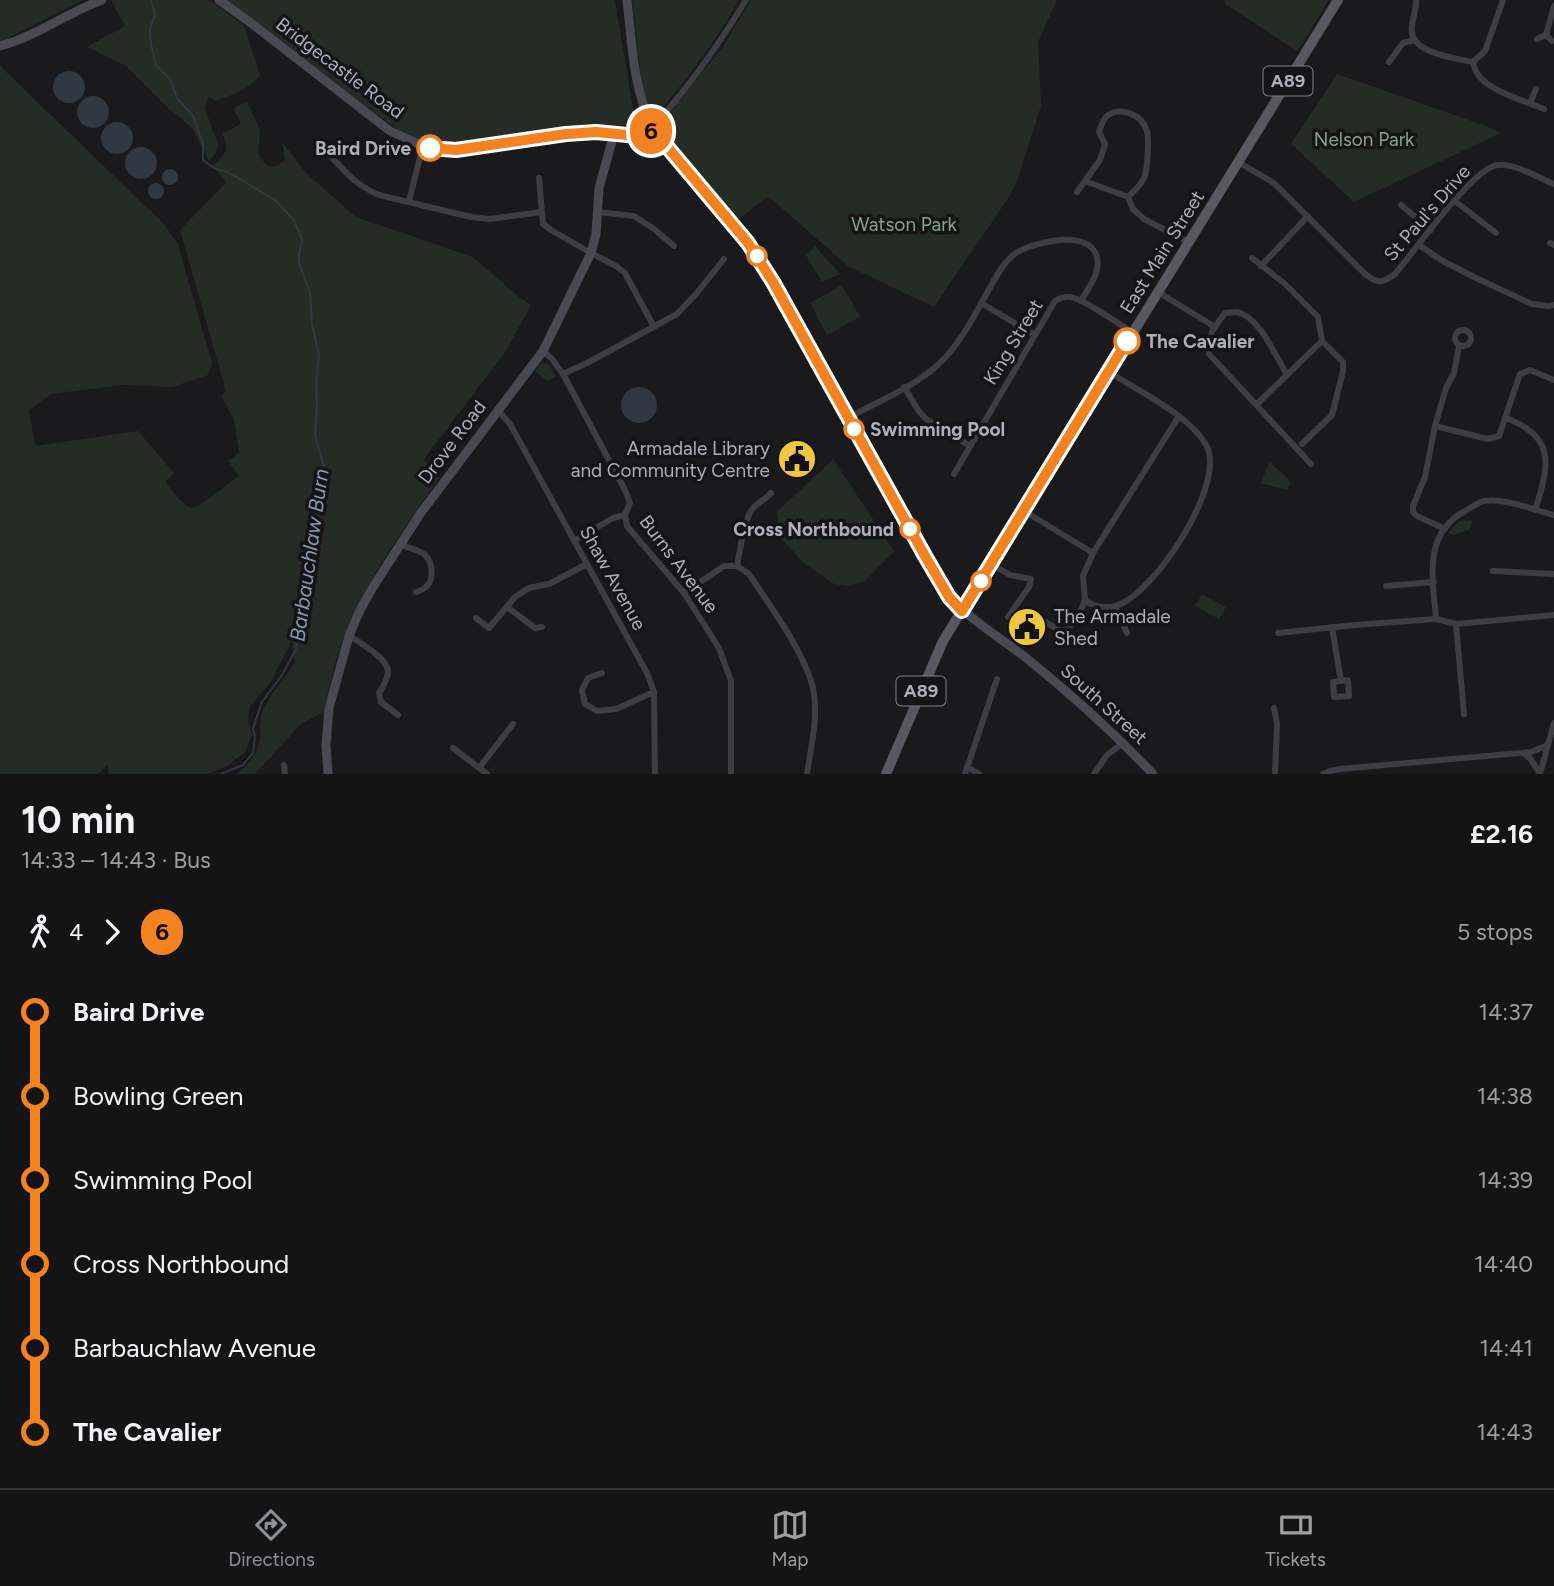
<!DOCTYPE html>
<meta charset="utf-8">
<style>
body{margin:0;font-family:Figtree,sans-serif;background:#1d1d1e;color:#f1f3f6;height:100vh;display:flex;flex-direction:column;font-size:26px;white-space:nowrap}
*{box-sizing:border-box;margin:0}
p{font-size:23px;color:#9d9ea0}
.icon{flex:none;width:38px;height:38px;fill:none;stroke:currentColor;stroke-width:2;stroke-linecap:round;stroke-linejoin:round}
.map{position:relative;height:774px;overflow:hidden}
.details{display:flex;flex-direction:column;background:#141415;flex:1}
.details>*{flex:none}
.badge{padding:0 14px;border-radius:23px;font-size:24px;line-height:46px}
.map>.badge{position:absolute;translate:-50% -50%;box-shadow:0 0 0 4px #fff}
.legs{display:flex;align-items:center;gap:10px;height:77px;padding:0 21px;font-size:23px}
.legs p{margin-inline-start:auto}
.overview{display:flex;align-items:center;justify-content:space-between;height:119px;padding:0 21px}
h1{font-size:38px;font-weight:700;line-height:52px}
ul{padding:0 21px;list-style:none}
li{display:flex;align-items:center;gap:24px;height:84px;font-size:26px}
li i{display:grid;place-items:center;width:10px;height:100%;margin:0 9px;background:currentColor}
li i::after{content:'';width:18px;height:18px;margin:-9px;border:5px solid;border-radius:50%;background:#141415}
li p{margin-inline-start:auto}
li:first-child i{background:linear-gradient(#0000 50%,currentColor 0)}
li:last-child i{background:linear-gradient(currentColor 50%,#0000 0)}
.tab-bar{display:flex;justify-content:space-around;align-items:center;height:98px;border-top:2px solid #333334;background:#141415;font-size:19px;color:#9d9ea0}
.tab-bar a{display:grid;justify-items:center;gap:4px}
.tab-bar .on{color:#8c9099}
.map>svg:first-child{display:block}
</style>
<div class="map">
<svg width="1554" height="774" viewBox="0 0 1554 774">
<rect width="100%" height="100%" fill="#1a1a1c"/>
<g fill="#242c26">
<polygon points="0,0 83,0 0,42"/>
<path d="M111 0H208L211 1 244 26 260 75C245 92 235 94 215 101L209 97 205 108 213 132 219 144 215 153 209 161 192 128 167 107 126 66 87 47 125 26Z"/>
<polygon points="223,0 615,0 634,114 641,125 572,127 456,144 425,143 397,129"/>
<path d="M632 0H739C715 42 689 76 658 113L654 116 644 101Z"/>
<polygon points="751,0 1057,0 1038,42 1041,106 1016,184 1009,197 934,307 848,266 768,196 735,222 657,127 723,47"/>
<polygon points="1224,0 1329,0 1297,51 1225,4"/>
<path d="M0 66 164 224 178 244 212 363 208 375 172 387 123 385 51 394 29 410 35 446 138 431 174 473 165 482 179 499 190 508 200 505 239 476 228 461 239 453 234 419 221 396 226 391 180 230 226 183 213 166C225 153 231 151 222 133L234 128 241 123 235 111V107L247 102 260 129 258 154C266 165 272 173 285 160L282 142 307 174 356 217 473 257 520 298 531 305 506 351 424 459 439 478C406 526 369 575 347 629 336 655 330 684 323 712L301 724 255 774H236C248 766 259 752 260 738 261 727 259 720 263 710 271 693 284 678 295 663L292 641 270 683 250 706 248 719 252 736 245 752 227 766 207 774H109L108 764 98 774H0Z"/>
<polygon points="1337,74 1483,125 1501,133 1354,202 1291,144"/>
<polygon points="815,246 840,274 822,282 806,255"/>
<polygon points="842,285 860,317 827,335 810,303"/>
<polygon points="542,362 548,364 556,376 547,381 535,371"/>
<polygon points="833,459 894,551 865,581 848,586 834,584 804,563 780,537 777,512"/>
<polygon points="1270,462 1291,482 1287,490 1260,483"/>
<polygon points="1473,520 1469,530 1453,535 1448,533 1459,521"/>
<polygon points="1202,594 1226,607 1219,619 1195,606"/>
</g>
<g fill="#303841">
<circle cx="69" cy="87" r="16"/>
<circle cx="93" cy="112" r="16"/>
<circle cx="117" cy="138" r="16"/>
<circle cx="141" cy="163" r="16"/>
<circle cx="170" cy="177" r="8"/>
<circle cx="156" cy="191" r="8"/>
<circle cx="639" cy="405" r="18"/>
</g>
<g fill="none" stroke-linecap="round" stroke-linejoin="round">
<polyline stroke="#303841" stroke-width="2" points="151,0 155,14 150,29 151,44 156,65 170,79 177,98 193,116 203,144 203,160 214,168 228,172 275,200 294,220 302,240 299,254 299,264 310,292 312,324 319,356 316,382 317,406 315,436 325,470 313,510 305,579 299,609 296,649 282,675 262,702 253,728 255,737 253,753 243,765 221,774"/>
<g stroke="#3d3d43" stroke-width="6">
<path d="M1416 0C1417 11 1410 22 1412 33 1415 53 1456 59 1473 62L1485 51 1503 0"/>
<polyline points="1546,35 1554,6"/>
<polyline points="1537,39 1546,35 1552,41"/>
<polyline points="1389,62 1403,43 1414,40"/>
<path d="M1473 62C1474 66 1475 70 1477 73 1487 91 1526 101 1544 109"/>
<polyline points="1530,103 1536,89"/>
<path d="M652 127C689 88 718 46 746 0"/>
<path d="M324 149C343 169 353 184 379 195L471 217 490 219 542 212"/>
<path d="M1238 162 1274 183 1363 272C1376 284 1382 284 1395 274 1415 251 1472 168 1498 165 1514 163 1539 178 1554 184"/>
<polyline points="539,178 543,224 551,230 591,253 616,266 625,273 654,327"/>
<polyline points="1085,181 1128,197 1133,209 1144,219 1188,242"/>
<path d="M1077 192 1100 160 1105 144 1099 132C1101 127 1102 121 1106 117 1119 105 1142 114 1147 131 1149 139 1148 173 1143 180 1140 186 1133 192 1128 197"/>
<polyline points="409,201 423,146"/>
<polyline points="1455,201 1496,233"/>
<polyline points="1401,205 1431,230"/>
<polyline points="597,212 634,216 654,229 674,246"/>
<polyline points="1550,243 1554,245"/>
<polyline points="1419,245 1441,260 1474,277 1532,304 1548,306 1554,305"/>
<polyline points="1252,258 1285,284 1318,317 1322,341 1343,362 1343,371 1332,415 1302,444"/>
<polyline points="1261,266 1308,216"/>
<polyline points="1158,292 1215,327"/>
<polyline points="981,303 1035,335"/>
<circle cx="1463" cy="338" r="8"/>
<polyline points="543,351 552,359 563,374 625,490 630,503 625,515 627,526 684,593 719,648 731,681 731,774"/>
<polyline points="563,374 589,362 677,314 696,294 724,259"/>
<path d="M1287 375C1276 357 1260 317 1237 312 1235 312 1227 313 1225 313 1213 329 1208 333 1209 354L1311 464"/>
<polyline points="904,387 918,410 926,419 970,446"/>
<polyline points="1257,404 1322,341"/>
<polyline points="498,410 510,424 647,673 654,692 655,774"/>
<path d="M848 418C877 402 916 386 940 363 967 337 981 300 1001 269 1005 263 1010 257 1016 253 1034 242 1089 228 1097 257 1101 273 1088 288 1081 301"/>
<path d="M1506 418C1554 436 1551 462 1535 510"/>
<polyline points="1435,426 1488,439 1499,436 1520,374 1530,370 1554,380"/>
<path d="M954 474 1055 301C1060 298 1065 296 1071 297 1086 300 1118 324 1132 332"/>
<polyline points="1024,511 1093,553 1179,416"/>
<polyline points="1445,529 1417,516 1413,512 1413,506 1425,477 1435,426 1446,388 1454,373 1459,346"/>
<polyline points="574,541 613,518 625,515"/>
<path d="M401 544C408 549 420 549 426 556 433 564 434 580 426 587 423 590 419 591 416 592"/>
<path d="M1093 553 1083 576 1085 600C1092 606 1105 609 1115 606 1153 596 1223 489 1208 449 1195 418 1137 390 1109 372"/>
<polyline points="991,564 1010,575 1031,579 1029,587 1008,617"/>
<path d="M737 566C740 552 744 517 754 507 759 502 766 499 771 493"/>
<polyline points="1493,571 1554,574"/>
<polyline points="1386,586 1434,582"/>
<path d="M684 593 724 566H737L749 574C770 606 804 651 813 688 819 716 811 746 807 774"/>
<polyline points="1115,606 1127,633"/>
<polyline points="507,607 535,628 542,627"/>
<polyline points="476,618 489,628 515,597 529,588 549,584 587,564"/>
<path d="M1436 619C1433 580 1422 534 1465 511 1471 508 1478 502 1484 501 1507 498 1533 510 1554 515"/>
<polyline points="1045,622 1065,633 1080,612 1085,600"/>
<polyline points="1456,624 1464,714"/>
<polyline points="1332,627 1341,681"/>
<polyline points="1278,633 1355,625 1436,619 1456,624 1554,615"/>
<path d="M349 636C357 640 365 646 372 651 392 666 392 673 379 693L381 702 398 715"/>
<polyline points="602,673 588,678 582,690 585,704 597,711 616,709 654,692"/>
<polygon points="1348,680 1349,696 1334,697 1333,682"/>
<polyline points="1274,708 1277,724 1275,774"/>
<polyline points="453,748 487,774"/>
<polyline points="1523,753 1530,758 1540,774"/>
<polyline points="284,765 285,774"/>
<polyline points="967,767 979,774"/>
<polyline points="479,768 513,724"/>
<polyline points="965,774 997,679"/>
<polyline points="1094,774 1107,755 1123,743"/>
<polyline points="1323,774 1330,771 1340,769 1531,752 1548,745"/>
<polyline points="1540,774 1554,723"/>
</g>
<g stroke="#494a51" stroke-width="9">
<polyline points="219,0 251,23 390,131 423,146 439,150 456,150 566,134 596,132 638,136 653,130"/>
<path d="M627 0C632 43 633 87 652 127L748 243 773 282 949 597C971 620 999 637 1025 657 1070 693 1113 732 1153 774"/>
<path d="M0 46C37 36 67 13 102 0"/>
<polyline points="328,774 326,745 329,708 349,636 360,610 373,587 420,514 543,351 591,253 596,234 599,188 614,134"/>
</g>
<polyline stroke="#575860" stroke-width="10" points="886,774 943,641 1338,0"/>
</g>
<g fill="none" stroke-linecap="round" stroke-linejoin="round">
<g stroke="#fff" stroke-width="16">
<polyline id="line-1" points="430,148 456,150 566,134 596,132 638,136 653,130 748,243 773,282 925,556 949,597 962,611 1127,341"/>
</g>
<use href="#line-1" stroke="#f58220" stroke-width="10"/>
</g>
<defs>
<g id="civic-disc" transform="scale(2.0125)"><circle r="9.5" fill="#f0c53f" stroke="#151517"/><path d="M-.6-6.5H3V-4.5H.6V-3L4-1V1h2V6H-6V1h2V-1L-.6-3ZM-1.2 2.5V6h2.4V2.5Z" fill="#111"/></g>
</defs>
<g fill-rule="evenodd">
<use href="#civic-disc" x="797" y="459"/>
<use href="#civic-disc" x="1027" y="627"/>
</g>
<g fill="#fff" stroke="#f58220" stroke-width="3.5">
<circle cx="430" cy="148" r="12"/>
<circle cx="757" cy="256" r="9"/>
<circle cx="1127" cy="341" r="12"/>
<circle cx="854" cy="429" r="9"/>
<circle cx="910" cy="529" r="9"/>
<circle cx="981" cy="581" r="9"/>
</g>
<g text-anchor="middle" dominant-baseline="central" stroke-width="7" stroke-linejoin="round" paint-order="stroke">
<g fill="#151517" stroke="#7f828a" stroke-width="2">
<rect x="1263.5" y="66.5" width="49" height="29" rx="5"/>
<rect x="896.5" y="676.5" width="49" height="29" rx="5"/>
</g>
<g font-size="18" font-weight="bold" fill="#adb0bb">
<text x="1288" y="81">A89</text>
<text x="921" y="691">A89</text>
</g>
<g font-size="19" fill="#adb0bb" stroke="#151517">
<text transform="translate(340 68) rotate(37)">Bridgecastle Road</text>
<text transform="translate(1427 213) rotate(-49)">St Paul's Drive</text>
<text transform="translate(1162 252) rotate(-58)">East Main Street</text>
<text transform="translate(1013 342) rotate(-59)">King Street</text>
<text transform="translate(452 442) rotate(-53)">Drove Road</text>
<text transform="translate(679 564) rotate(53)">Burns Avenue</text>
<text transform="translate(613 578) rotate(61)">Shaw Avenue</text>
<text transform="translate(1104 704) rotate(42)">South Street</text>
</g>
<g font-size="19" fill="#84a68a" stroke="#151517">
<text x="1364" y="139">Nelson Park</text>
<text x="904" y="224">Watson Park</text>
</g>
<g font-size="19" font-weight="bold" fill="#adb0bb" stroke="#151517" text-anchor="end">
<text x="411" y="148">Baird Drive</text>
<text x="1146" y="341" text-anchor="start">The Cavalier</text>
<text x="870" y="429" text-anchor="start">Swimming Pool</text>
<text x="894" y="529">Cross Northbound</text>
</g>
<g font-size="19" fill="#adb0bb" stroke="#151517" text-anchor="end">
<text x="770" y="448">Armadale Library<tspan x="770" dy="22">and Community Centre</tspan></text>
<text x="1054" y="616" text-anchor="start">The Armadale<tspan x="1054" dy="22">Shed</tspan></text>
</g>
<g font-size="21" font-style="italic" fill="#859ab5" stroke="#151517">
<text transform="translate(309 555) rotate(-82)">Barbauchlaw Burn</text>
</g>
</g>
</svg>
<b class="badge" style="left:651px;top:131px;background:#f58220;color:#111">6</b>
</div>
<section class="details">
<div class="overview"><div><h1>10 min</h1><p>14:33 – 14:43 · Bus</p></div><b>£2.16</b></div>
<div class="legs"><svg class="icon" aria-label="walk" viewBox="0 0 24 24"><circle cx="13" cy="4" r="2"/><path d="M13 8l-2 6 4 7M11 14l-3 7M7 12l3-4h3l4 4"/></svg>4<svg class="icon" aria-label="forward" viewBox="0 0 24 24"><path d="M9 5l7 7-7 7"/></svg><b class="badge" style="background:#f58220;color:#111">6</b><p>5 stops</p></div>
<ul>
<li><i style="color:#f58220"></i><b>Baird Drive</b><p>14:37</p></li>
<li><i style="color:#f58220"></i><span>Bowling Green</span><p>14:38</p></li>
<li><i style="color:#f58220"></i><span>Swimming Pool</span><p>14:39</p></li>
<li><i style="color:#f58220"></i><span>Cross Northbound</span><p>14:40</p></li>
<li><i style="color:#f58220"></i><span>Barbauchlaw Avenue</span><p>14:41</p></li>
<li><i style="color:#f58220"></i><b>The Cavalier</b><p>14:43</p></li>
</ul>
</section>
<nav class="tab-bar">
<a class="on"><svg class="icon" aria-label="directions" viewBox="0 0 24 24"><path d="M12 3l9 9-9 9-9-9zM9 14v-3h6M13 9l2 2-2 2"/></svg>Directions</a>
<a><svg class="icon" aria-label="map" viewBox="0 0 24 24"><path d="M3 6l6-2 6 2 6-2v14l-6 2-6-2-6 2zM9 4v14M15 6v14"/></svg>Map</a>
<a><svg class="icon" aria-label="tickets" viewBox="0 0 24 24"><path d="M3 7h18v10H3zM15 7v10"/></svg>Tickets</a>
</nav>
